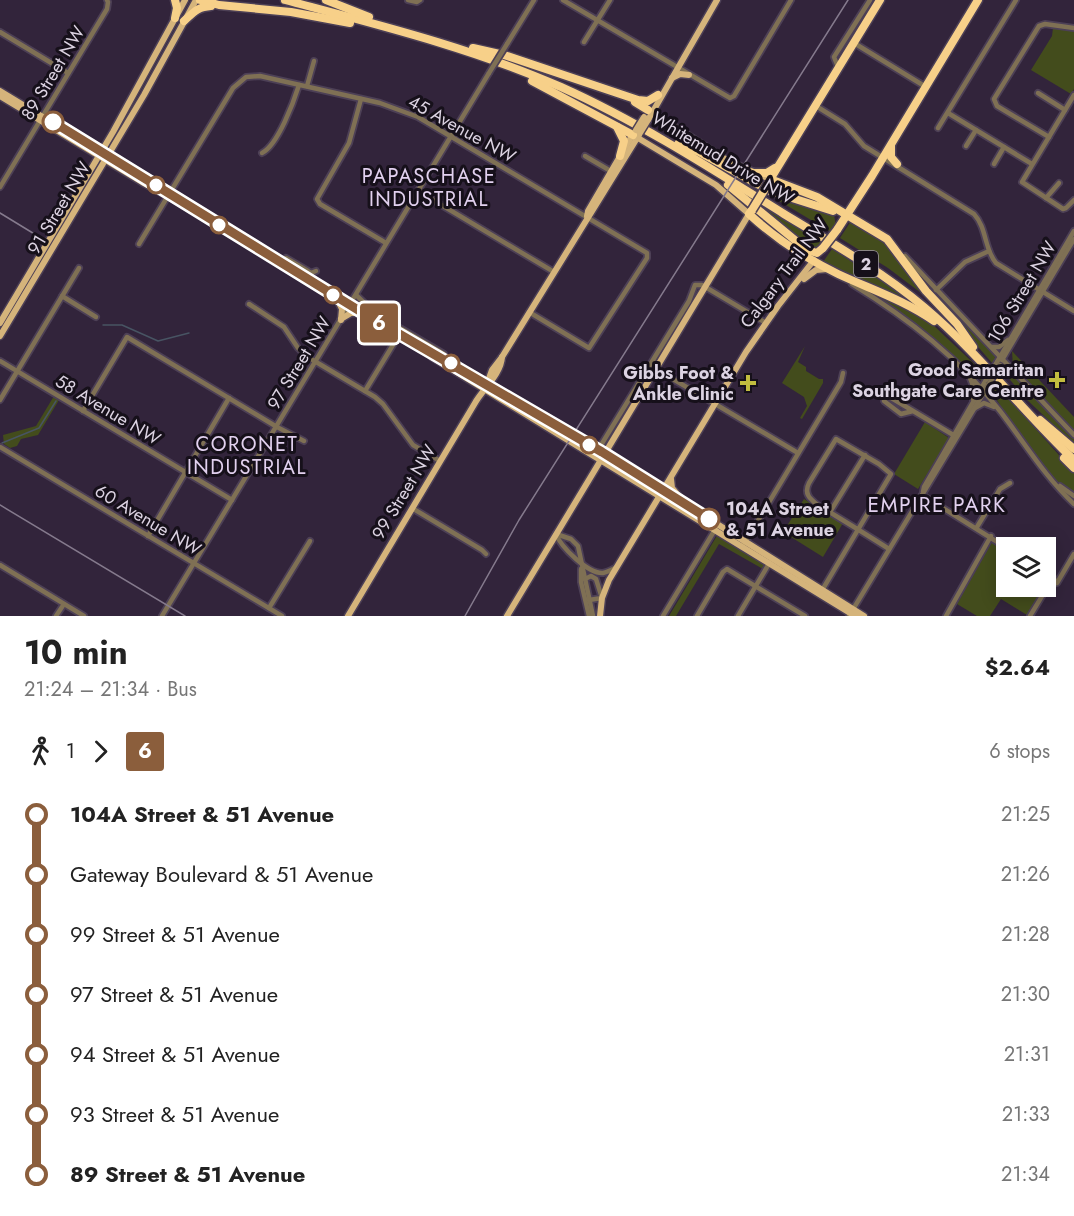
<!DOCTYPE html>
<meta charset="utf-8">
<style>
body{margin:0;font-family:Jost,sans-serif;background:#f2f2f2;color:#222;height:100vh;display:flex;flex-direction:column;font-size:22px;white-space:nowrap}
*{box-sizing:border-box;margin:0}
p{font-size:20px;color:#767676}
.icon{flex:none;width:33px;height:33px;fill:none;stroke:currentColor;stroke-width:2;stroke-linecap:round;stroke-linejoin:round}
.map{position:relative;height:616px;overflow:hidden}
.side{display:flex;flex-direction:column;background:#fff;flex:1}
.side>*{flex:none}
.badge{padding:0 12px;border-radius:4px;font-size:21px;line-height:39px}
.tools{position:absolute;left:996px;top:537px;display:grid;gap:12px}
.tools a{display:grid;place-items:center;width:60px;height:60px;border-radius:0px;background:#fff;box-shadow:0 3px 15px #0003;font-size:30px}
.map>.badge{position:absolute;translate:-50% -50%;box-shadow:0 0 0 3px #fff}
.legs{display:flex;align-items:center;gap:9px;height:66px;padding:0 24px;font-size:20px}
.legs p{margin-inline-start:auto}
.overview{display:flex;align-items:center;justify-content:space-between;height:102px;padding:0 24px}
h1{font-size:33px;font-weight:700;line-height:45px}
ul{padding:0 24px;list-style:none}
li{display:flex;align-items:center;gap:21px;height:60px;font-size:22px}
li i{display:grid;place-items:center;width:9px;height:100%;margin:0 8px;background:currentColor}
li i::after{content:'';width:15px;height:15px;margin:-8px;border:4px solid;border-radius:50%;background:#fff}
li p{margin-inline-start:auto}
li:first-child i{background:linear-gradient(#0000 50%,currentColor 0)}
li:last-child i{background:linear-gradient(currentColor 50%,#0000 0)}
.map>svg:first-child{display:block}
</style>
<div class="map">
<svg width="1074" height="616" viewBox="0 0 1074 616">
<rect width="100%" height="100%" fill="#32243b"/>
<g fill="#434c1c">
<polygon points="1053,28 1074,31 1074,89 1071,94 1031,70 1052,36"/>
<polygon points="771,194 834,215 836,226 831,232 771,196"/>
<polygon points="763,207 822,243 820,248 812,249 762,209"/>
<polygon points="851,221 889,246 929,299 888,268 840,238"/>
<polygon points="832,249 888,285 913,305 845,275 823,262"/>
<polygon points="915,269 994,353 996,358 992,363 931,292"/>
<polygon points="864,288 908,307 931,323 986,375 983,382 928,333"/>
<polygon points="805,346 798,362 806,367 806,371 819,379 823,379 823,383 802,419 800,418 807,406 804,397 782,383"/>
<polygon points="1012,351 1074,417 1074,430 1013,368"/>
<polygon points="1005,367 1074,437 1074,444 1025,398 1002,370"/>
<path d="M995 383 1074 472V494C1039 474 1013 424 991 391Z"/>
<polygon points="54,396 59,400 38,435 21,439 17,446 10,448 4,444 3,435 36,426"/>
<polygon points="925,422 949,438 918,489 894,474"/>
<polygon points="804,499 843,523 823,557 783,532"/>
<polygon points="718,534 766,565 763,569 719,544 676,616 669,616"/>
<polygon points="992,542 1006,551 1006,586 1045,587 1027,615 1001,599 990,616 977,616 957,604"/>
</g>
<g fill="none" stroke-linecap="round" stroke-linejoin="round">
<g stroke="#485463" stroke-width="1.5">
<polyline points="103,325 122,325 158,341 189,333"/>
<polyline points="2,443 39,428 56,401"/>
</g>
<g stroke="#4d4056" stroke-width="8">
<g id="minor">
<polyline points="408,0 417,2 420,0"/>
<polyline points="563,0 730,98 734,96 791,0"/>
<polyline points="0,32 68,73"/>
<polyline points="584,42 610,0"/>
<polyline points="854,43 926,87"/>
<polyline points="507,44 534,0"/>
<polyline points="838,67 834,57 870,0"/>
<polyline points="307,86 314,61"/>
<polyline points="1038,93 1065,110"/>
<polyline points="1074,95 1022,182 1063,209 1066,208 1074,200"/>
<polyline points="361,99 349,143 317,199 320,204 386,243"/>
<path d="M816 106 845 124 864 146 974 214C987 228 984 249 996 263L1074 311"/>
<polyline points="948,113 1032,164"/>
<polyline points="938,128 1016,0"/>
<polyline points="1049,137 997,106 994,99 1039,26 1045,24 1074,28"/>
<polyline points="966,146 976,130"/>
<path d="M262 153C278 145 294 101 299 85"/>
<polyline points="585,156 614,173"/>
<polyline points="994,164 1004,147"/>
<polyline points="0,187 107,9 108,2 107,0"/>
<polyline points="418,191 554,272"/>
<polyline points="1046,198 1059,183"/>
<polyline points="139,244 233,88 246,77 260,76 380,103 418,117 647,253 647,258 589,348 529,312"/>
<polyline points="905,256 1074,435"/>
<polyline points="286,258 308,271 311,273 316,271"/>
<path d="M852 284C909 319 959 358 1000 411 1024 442 1045 477 1074 504"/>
<polyline points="936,290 965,262 989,251"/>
<polyline points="356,295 376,314 444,354 446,360"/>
<polyline points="62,296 96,317"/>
<polyline points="249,304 284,327 298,348 306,356 375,397 383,404 413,445 440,461"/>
<polyline points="992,347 999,347 1008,340"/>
<polyline points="1002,360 1074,239"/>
<polyline points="0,361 232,500"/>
<polyline points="997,362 1074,231"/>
<polyline points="656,369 798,453"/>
<polyline points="970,378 975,391 973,399"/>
<polyline points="365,391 399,335"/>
<polyline points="0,400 79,268"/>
<polyline points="975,408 984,403 994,407"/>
<polyline points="83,411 127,337 277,427 304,441"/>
<polyline points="913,411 901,414 884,401 885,397 888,396 955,436"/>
<polyline points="0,447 282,616"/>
<polyline points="598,450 689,301 695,285 702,285 766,323"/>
<polyline points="1060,486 1074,496"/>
<polyline points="923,492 924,487 986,380"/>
<polyline points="922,495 1007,548"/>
<polyline points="412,508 482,550 486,554"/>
<polyline points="830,512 865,455"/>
<polyline points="977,527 1000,489 1010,483"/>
<polyline points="556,534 571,539 578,546 593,616"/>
<path d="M556 534C561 547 588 574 603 573 608 572 613 569 617 567"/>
<polyline points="148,536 229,398"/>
<polyline points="744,544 841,382 843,373"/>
<polyline points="0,565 84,616"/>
<polyline points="581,569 581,582 589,616"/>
<polyline points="1053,578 1057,583 1074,554"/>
<polyline points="585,579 591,576 596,579 602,598 589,600"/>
<path d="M821 592 891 474 879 464 836 439 809 483C806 489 806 495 812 500 818 507 828 511 836 516 854 527 872 538 889 549"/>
<polyline points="269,608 310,541"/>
<polyline points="56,616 64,604"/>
<polyline points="162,616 489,73"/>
<polyline points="663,616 716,528"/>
<polyline points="697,616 723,572 727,569 805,616"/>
<polyline points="738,616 770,562"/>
<polyline points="849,616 989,384"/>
<polyline points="946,616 991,536"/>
<polyline points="1030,616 1053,578"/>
</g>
</g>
<g stroke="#4d4056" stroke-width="9">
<g id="major">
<polyline points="672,78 680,74 689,75"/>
<polyline points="0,91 160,188"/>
<polyline points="0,96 142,182 194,210 399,335 446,360 602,452 864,616"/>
<polyline points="648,110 730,162 770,179"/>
<polyline points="648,120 717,0"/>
<polyline points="587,216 588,211 633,134"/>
<polyline points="804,279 816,270 827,269"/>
<polyline points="337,299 342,309 341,320"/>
<polyline points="341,319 351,313 362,313"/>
<polyline points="0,323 113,132 185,0"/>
<polyline points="0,336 144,95 196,0"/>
<polyline points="432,357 855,616"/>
<polyline points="487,384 492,370 502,357 639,135"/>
<polyline points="671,479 672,488 681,499"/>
<path d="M348 616 475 403C483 389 501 374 502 357"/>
<polyline points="507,616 749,214 716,185 633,135"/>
<polyline points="600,616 602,598 609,580 746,352 778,306 814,260"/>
</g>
</g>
<g stroke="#4d4056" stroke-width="11">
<g id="highway">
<polyline points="175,0 177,8 175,18"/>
<polyline points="200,0 219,5 291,12 350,23"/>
<path d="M285 0C379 25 472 48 561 87 639 122 712 169 784 214 832 243 881 271 924 307 979 353 1022 411 1074 460"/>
<polyline points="326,0 369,17"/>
<path d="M184 21C194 12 197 7 211 6"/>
<polyline points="473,48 504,55 638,100 648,101 658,95"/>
<polyline points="532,81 633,135"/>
<polyline points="635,102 648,110"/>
<polyline points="617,127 624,141 620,156"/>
<polyline points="678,144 699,152 770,191 833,211"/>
<polyline points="891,146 891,157 897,164"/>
<polyline points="753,173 767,173 775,168"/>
<polyline points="770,179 817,197 887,239 926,291 957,324 973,347"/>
<polyline points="768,183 880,0"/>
<polyline points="728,185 807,250 817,253 823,248"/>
<path d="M752 210 749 214C774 237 807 259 838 274 870 289 904 300 934 321"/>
<polyline points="837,230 872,176 978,0"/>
<polyline points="1040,420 1074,449"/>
<polyline points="1064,458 1074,468"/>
</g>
</g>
<use href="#minor" stroke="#7f7054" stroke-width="4.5"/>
<use href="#major" stroke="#d5b47b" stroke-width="6"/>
<use href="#highway" stroke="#f7d089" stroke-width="8"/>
<g stroke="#857a8d" stroke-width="1.5">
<polyline points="0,213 41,238"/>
<polyline points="0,505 185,616"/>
<polyline points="465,616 519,520 848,0"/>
</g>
<g stroke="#4d4056" stroke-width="8" stroke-linecap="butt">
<g id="minor-bridge">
<polyline points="489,73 507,44"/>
<polyline points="986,380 997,362"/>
<polyline points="989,384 1000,365"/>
</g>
</g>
<g stroke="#4d4056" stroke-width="9" stroke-linecap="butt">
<g id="major-bridge">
<polyline points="636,130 644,117"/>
<polyline points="640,133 648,120"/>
</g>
</g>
<g stroke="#4d4056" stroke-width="11" stroke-linecap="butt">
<g id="highway-bridge">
<polyline points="752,210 768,184"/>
<polyline points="823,248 837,230"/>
</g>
</g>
<use href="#minor-bridge" stroke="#7f7054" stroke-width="4.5"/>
<use href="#major-bridge" stroke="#d5b47b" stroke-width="6"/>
<use href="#highway-bridge" stroke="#f7d089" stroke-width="8"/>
</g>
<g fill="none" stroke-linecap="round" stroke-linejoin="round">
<g stroke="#fff" stroke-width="14">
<polyline id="line-1" points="53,122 363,313 602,452 709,519"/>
</g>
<use href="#line-1" stroke="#8b5e3c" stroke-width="9"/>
</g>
<g fill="#fff" stroke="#8b5e3c" stroke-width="3">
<circle cx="53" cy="122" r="10"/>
<circle cx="156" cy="185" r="8"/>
<circle cx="219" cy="225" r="8"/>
<circle cx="333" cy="295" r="8"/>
<circle cx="451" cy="363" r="8"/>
<circle cx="589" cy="445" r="8"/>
<circle cx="709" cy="519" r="10"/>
</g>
<g fill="#c2bd3f" stroke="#16101a" stroke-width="2">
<path d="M1054 371h6v6h6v6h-6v6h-6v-6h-6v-6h6z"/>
<path d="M745 374h6v6h6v6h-6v6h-6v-6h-6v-6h6z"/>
</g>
<g text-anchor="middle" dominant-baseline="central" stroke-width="6" stroke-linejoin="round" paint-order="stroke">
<rect fill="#16101a" stroke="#a198a6" stroke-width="1.5" x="854" y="251" width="24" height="26" rx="4.5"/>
<g font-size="16" font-weight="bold" fill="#dcd3e2">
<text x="866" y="264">2</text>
</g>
<g font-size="18" fill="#dcd3e2" stroke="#16101a">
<text transform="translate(53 73) rotate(-59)">89 Street NW</text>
<text transform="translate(462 129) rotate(29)">45 Avenue NW</text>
<text transform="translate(723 158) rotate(31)">Whitemud Drive NW</text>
<text transform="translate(59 208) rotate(-59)">91 Street NW</text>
<text transform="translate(784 273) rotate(-53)">Calgary Trail NW</text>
<text transform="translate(1022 292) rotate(-59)">106 Street NW</text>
<text transform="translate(299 363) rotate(-59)">97 Street NW</text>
<text transform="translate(108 410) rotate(31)">58 Avenue NW</text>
<text transform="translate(404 492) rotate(-59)">99 Street NW</text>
<text transform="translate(148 520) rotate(31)">60 Avenue NW</text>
</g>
<g font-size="18" font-weight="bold" fill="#dcd3e2" stroke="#16101a" text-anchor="end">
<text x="1044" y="370">Good Samaritan<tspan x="1044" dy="21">Southgate Care Centre</tspan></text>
<text x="734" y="373">Gibbs Foot &amp;<tspan x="734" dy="21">Ankle Clinic</tspan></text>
</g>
<g font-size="18" font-weight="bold" fill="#dcd3e2" stroke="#16101a" text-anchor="start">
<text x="726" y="509">104A Street<tspan x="726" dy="21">&amp; 51 Avenue</tspan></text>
</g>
<g font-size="20" letter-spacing="1.5" fill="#e2d1ef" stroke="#16101a">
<text x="429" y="176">PAPASCHASE<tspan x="429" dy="23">INDUSTRIAL</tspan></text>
<text x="247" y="444">CORONET<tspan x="247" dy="23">INDUSTRIAL</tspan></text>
</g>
<g font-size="21" letter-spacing="1.5" fill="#e2d1ef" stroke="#16101a">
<text x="937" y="505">EMPIRE PARK</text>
</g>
</g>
</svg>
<div class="tools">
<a><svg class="icon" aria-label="layers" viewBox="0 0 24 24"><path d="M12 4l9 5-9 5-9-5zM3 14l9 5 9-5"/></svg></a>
</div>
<b class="badge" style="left:379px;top:323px;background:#8b5e3c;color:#fff">6</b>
</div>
<section class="side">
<div class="overview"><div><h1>10 min</h1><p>21:24 – 21:34 · Bus</p></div><b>$2.64</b></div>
<div class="legs"><svg class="icon" aria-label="walk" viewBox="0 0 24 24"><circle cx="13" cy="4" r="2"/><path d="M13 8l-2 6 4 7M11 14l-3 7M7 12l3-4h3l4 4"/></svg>1<svg class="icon" aria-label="forward" viewBox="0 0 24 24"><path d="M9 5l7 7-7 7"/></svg><b class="badge" style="background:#8b5e3c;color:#fff">6</b><p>6 stops</p></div>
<ul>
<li><i style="color:#8b5e3c"></i><b>104A Street &amp; 51 Avenue</b><p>21:25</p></li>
<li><i style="color:#8b5e3c"></i><span>Gateway Boulevard &amp; 51 Avenue</span><p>21:26</p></li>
<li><i style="color:#8b5e3c"></i><span>99 Street &amp; 51 Avenue</span><p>21:28</p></li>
<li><i style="color:#8b5e3c"></i><span>97 Street &amp; 51 Avenue</span><p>21:30</p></li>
<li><i style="color:#8b5e3c"></i><span>94 Street &amp; 51 Avenue</span><p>21:31</p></li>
<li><i style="color:#8b5e3c"></i><span>93 Street &amp; 51 Avenue</span><p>21:33</p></li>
<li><i style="color:#8b5e3c"></i><b>89 Street &amp; 51 Avenue</b><p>21:34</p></li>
</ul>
</section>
